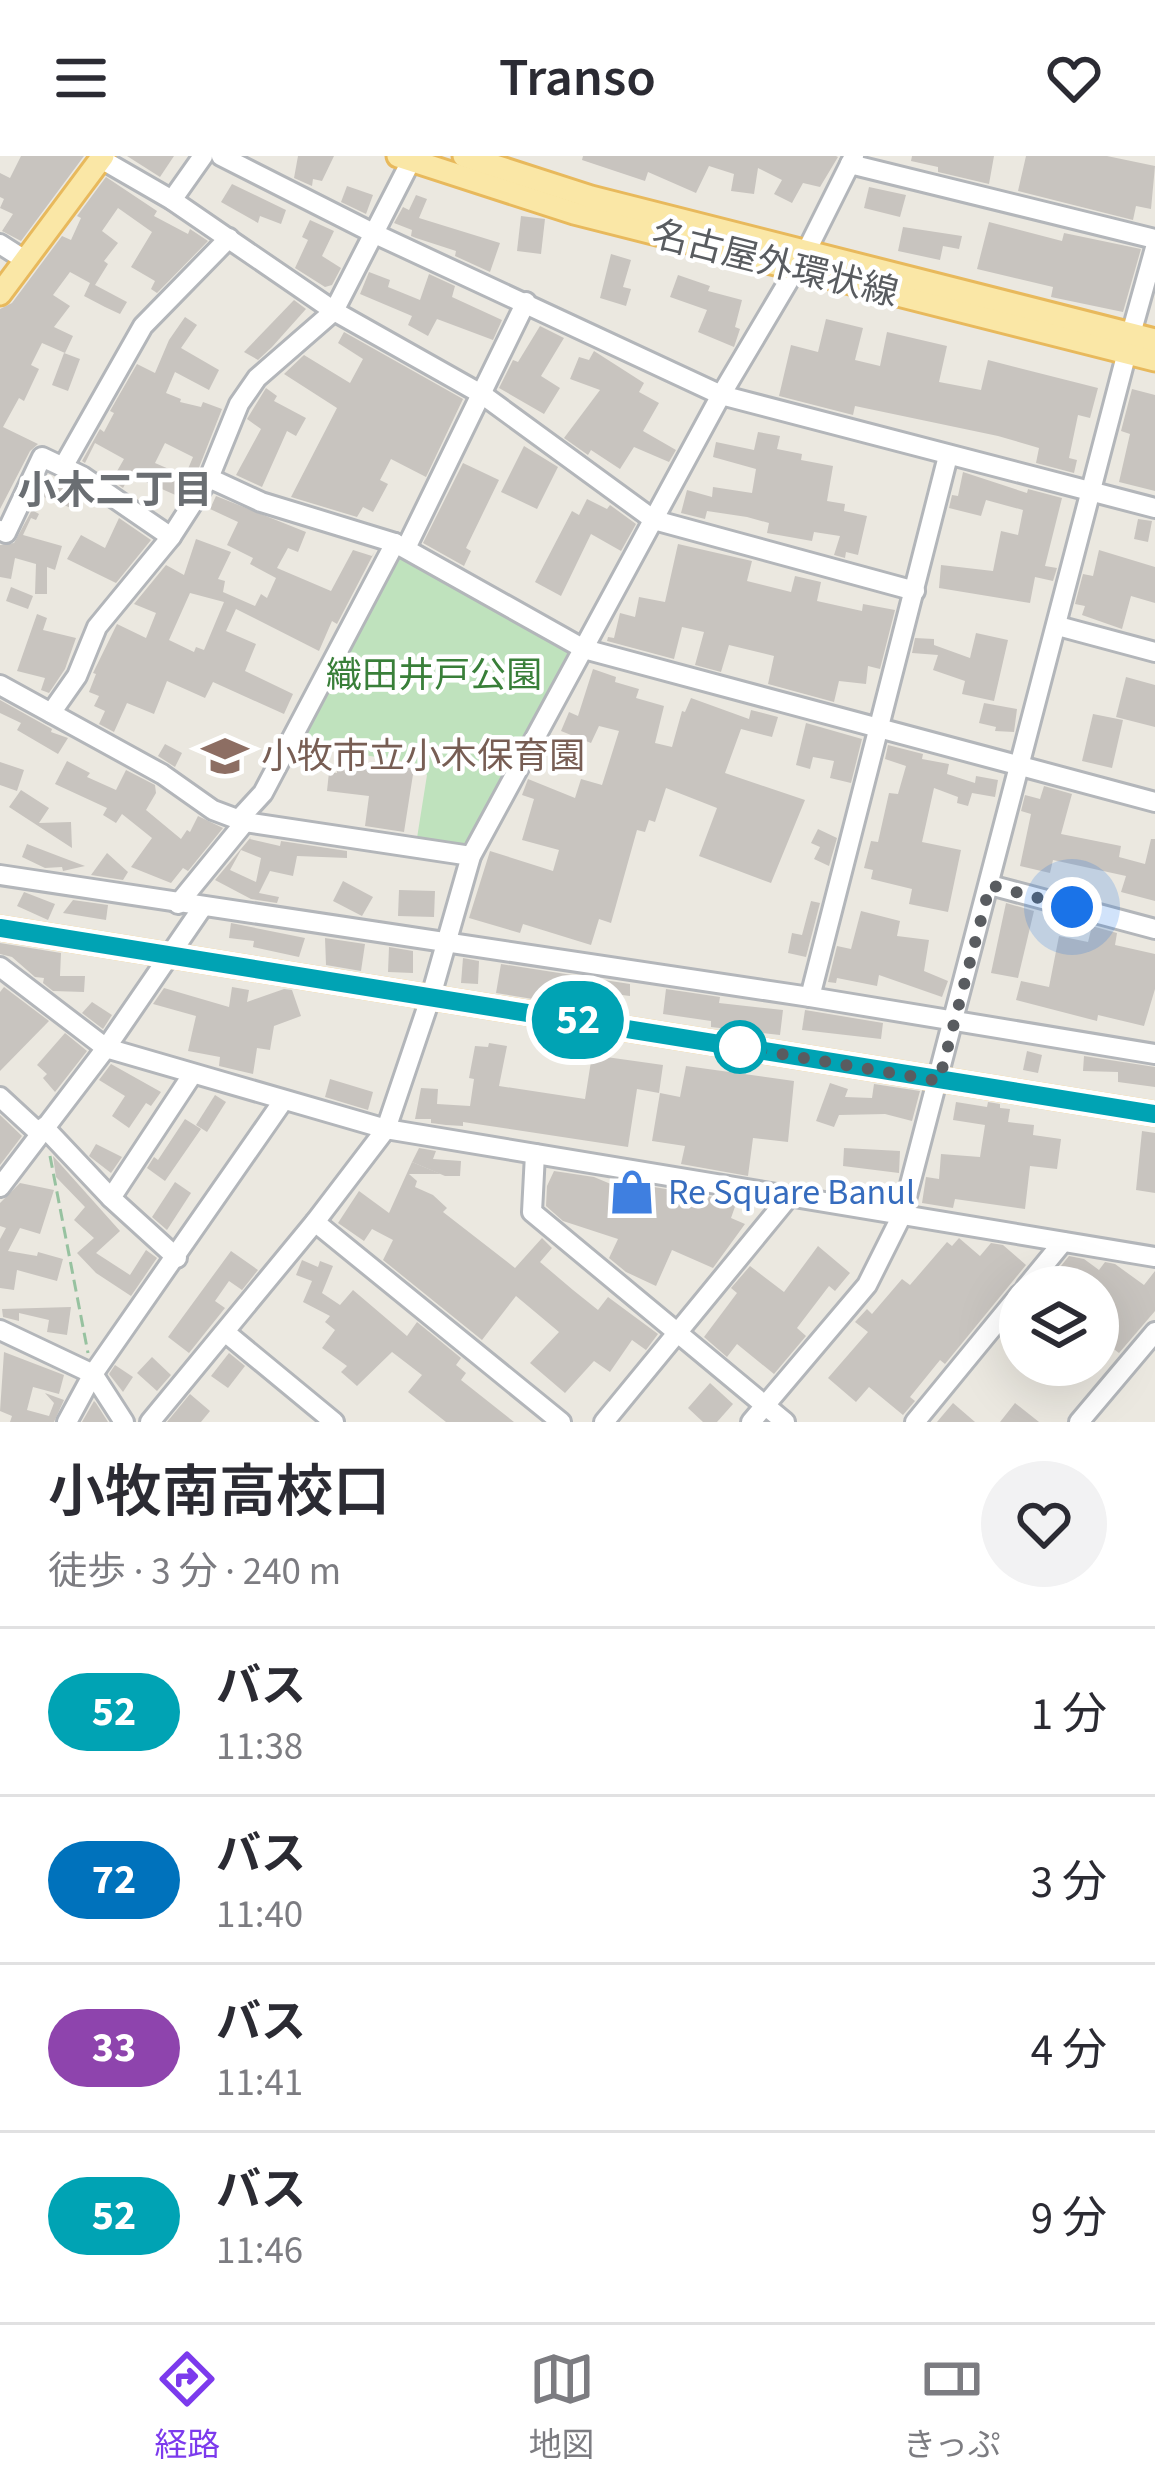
<!DOCTYPE html>
<html lang="ja">
<meta charset="utf-8">
<style>
body{margin:0;font-family:"Source Sans 3","Noto Sans JP",sans-serif;background:#f2f2f3;color:#2b2b33;height:100vh;display:flex;flex-direction:column;font-size:45px;white-space:nowrap}
*{box-sizing:border-box;margin:0}
p{font-size:39px;color:#7c7c81}
.icon{flex:none;width:66px;height:66px;fill:none;stroke:currentColor;stroke-width:2;stroke-linecap:round;stroke-linejoin:round}
.map{position:relative;height:1266px;overflow:hidden}
.panel{display:flex;flex-direction:column;background:#fff;flex:1}
.panel>*{flex:none}
.badge{padding:0 24px;border-radius:39px;font-size:42px;line-height:78px}
.fabs{position:absolute;left:999px;top:1110px;display:grid;gap:24px}
.fabs a{display:grid;place-items:center;width:120px;height:120px;border-radius:50%;background:#fff;box-shadow:0 12px 48px #0002;font-size:60px}
.you{position:absolute;width:60px;height:60px;margin:-30px;border:9px solid #fff;border-radius:50%;background:#1a73e8;box-shadow:0 0 0 18px #1a73e833}
.map>.badge{position:absolute;translate:-50% -50%;box-shadow:0 0 0 6px #fff}
.round{display:grid;place-items:center;flex:none;width:126px;height:126px;border-radius:63px;background:#f2f2f3}
.headline{display:flex;align-items:center;justify-content:space-between;height:204px;padding:0 48px}
h1{font-size:57px;font-weight:600;line-height:90px}
ul{padding:0;list-style:none}
li{display:flex;align-items:center;gap:36px;height:168px;padding:0 48px;border-top:3px solid #e1e1e2}
li div{flex:1}
li b{display:block;font-size:45px}
li em{font-style:normal}
li .badge{min-width:132px;font-weight:700;text-align:center}
header{display:flex;justify-content:space-between;align-items:center;height:156px;padding:0 48px;background:#fff;font-size:54px;font-weight:600}
.dock{display:flex;justify-content:space-around;align-items:center;height:168px;border-top:3px solid #e1e1e2;background:#fff;font-size:33px;color:#7c7c81}
.dock a{display:grid;justify-items:center;gap:6px}
.dock .on{color:#7c3aed}
.map>svg:first-child{display:block}
</style>
<header><svg class="icon" aria-label="menu" viewBox="0 0 24 24"><path d="M4 6h16M4 12h16M4 18h16"/></svg>Transo<svg class="icon" aria-label="heart" viewBox="0 0 24 24"><path d="M12 20l-8-8c-3-5 5-10 8-4 3-6 11-1 8 4z"/></svg></header>
<div class="map">
<svg width="1155" height="1266" viewBox="0 0 1155 1266">
<rect width="100%" height="100%" fill="#ebe8e0"/>
<polygon fill="#bfe2bd" points="398,395 574,496 468,692 417,682 427,619 419,608 297,588"/>
<g fill="#c8c4bf" fill-rule="evenodd">
<polygon points="21,0 84,0 21,85 2,75 13,58 0,52 4,43 0,41 0,17 10,22"/>
<polygon points="127,0 174,0 160,21"/>
<polygon points="298,0 334,0 322,25 313,23 312,30 294,22"/>
<polygon points="583,0 836,0 838,1 820,31 803,27 792,47 774,38 782,24 758,12 754,38 731,35 734,18 709,10 696,37 648,16 645,25 582,4"/>
<polygon points="912,0 994,0 989,28 938,16 938,11 911,5"/>
<polygon points="1026,0 1107,0 1155,10 1151,53 1136,50 1133,64 1018,35"/>
<polygon points="106,21 157,55 154,60 188,78 190,73 208,85 157,137 151,133 155,125 131,111 152,76 118,52 102,75 118,87 104,105 108,108 95,129 127,146 120,158 105,151 84,140 90,127 70,116 53,139 70,150 54,171 73,180 65,197 42,187 31,209 39,213 24,245 19,242 3,271 38,288 30,295 0,353 0,153 12,147 62,80 71,84 81,62 77,60"/>
<polygon points="232,28 286,54 281,68 260,60 258,67 221,46"/>
<polygon points="347,30 373,39 366,58 341,46"/>
<polygon points="869,31 906,39 900,61 864,52"/>
<polygon points="416,39 427,43 419,62 500,87 490,116 455,100 456,95 416,82 411,80 412,74 394,67 403,51 409,54"/>
<polygon points="521,60 545,63 541,98 517,95"/>
<polygon points="310,64 334,75 322,100 341,112 332,129 325,131 295,112 308,84 302,81"/>
<polygon points="989,66 1062,85 1064,77 1141,93 1123,156 1051,141 1053,131 977,113"/>
<polygon points="903,71 962,80 959,93 943,90 940,104 898,95"/>
<polygon points="611,98 631,104 623,131 631,133 626,150 600,142"/>
<polygon points="369,116 390,124 388,131 420,144 429,118 455,130 452,141 502,164 493,184 437,163 428,180 408,169 412,160 360,138"/>
<polygon points="678,119 710,130 708,135 742,144 735,171 740,173 734,191 698,176 707,154 670,141"/>
<polygon points="294,144 306,153 272,191 258,204 244,196"/>
<path d="M185 161 197 169 181 192 219 214 209 234 175 216 166 237 181 243 180 246 201 251 203 246 222 253 198 314 180 341 130 319 123 332 112 324 124 303 95 287 85 307 82 305 100 273 104 276 114 257 110 255 137 208 155 217 169 184ZM165 287 193 301 185 320 155 307Z"/>
<polygon points="826,163 863,172 855,204 880,210 887,176 947,190 939,226 981,234 988,204 1098,232 1090,262 1078,259 1069,302 1077,304 1074,317 1036,307 1039,292 998,280 855,250 853,259 779,240 791,189 818,196"/>
<polygon points="540,170 564,182 541,220 560,232 544,258 499,232 513,204 518,206"/>
<polygon points="344,176 463,243 426,321 391,303 380,324 388,328 373,356 363,351 357,361 291,341 337,252 284,218 304,199 350,227 363,203 338,187"/>
<polygon points="594,195 644,227 639,236 659,247 643,275 676,294 669,306 634,291 620,313 591,294 588,299 564,282 600,234 570,223 579,201 589,204"/>
<polygon points="64,197 80,203 68,235 52,229"/>
<polygon points="266,232 277,240 274,245 306,262 296,280 287,275 262,331 236,319 261,273 247,263"/>
<polygon points="1132,233 1155,239 1155,335 1119,326 1130,278 1121,275"/>
<polygon points="758,276 780,280 777,293 802,298 801,304 833,310 827,345 845,348 844,355 867,360 858,399 846,396 845,402 834,399 840,380 814,376 812,385 767,377 769,367 747,361 707,355 705,363 681,357 687,334 712,341 713,331 752,337 756,313 713,301 716,286 754,294"/>
<polygon points="524,290 558,311 537,353 501,336"/>
<polygon points="463,307 499,324 466,392 471,395 464,410 423,387"/>
<polygon points="963,316 1027,337 1028,333 1062,342 1045,410 1057,412 1053,425 1035,421 1030,447 939,432 941,409 993,415 1001,375 1018,379 1023,354 986,344 981,360 949,352 952,339 958,340"/>
<polygon points="57,323 83,337 76,354 39,339 43,331 52,335"/>
<path d="M216 340 306 376 298 396 288 392 277 412 331 435 353 394 372 400 375 395 337 468 332 465 319 495 236 453 226 475 256 488 245 515 293 538 284 558 213 526 205 542 167 525 154 558 127 547 114 576 99 568 105 555 94 550 99 540 89 536 96 518 93 517 117 468 146 482 156 457 134 448 166 409 184 419 196 383 231 396 218 423 225 425 223 436 255 450 261 438 267 442 276 422 250 408 253 402 227 389 238 366 210 353ZM190 437 224 446 204 494 196 491 194 496 169 484Z"/>
<polygon points="587,343 607,353 610,349 636,368 621,395 591,378 561,440 535,426 572,355 579,359"/>
<polygon points="32,354 39,358 36,364 31,362 23,379 62,390 55,414 47,411 47,438 35,438 36,408 15,402 11,423 0,421 0,389 14,387"/>
<polygon points="119,362 151,384 116,427 67,403 81,379 105,392"/>
<polygon points="1138,363 1152,365 1148,386 1134,383"/>
<polygon points="678,388 752,405 747,425 791,436 795,420 821,426 817,445 862,455 863,448 895,454 880,513 868,510 866,528 839,525 834,546 768,528 774,500 729,489 721,516 695,509 704,476 682,471 674,503 607,485 608,481 614,482 620,457 635,461 639,441 665,446"/>
<polygon points="1099,394 1155,411 1155,447 1131,440 1122,473 1082,459 1085,450 1075,448 1083,418 1093,420"/>
<polygon points="11,431 33,440 28,453 6,445"/>
<polygon points="37,458 47,462 43,474 76,482 65,513 49,537 41,534 45,522 17,515"/>
<polygon points="976,477 1008,484 994,545 962,538 965,525 933,514 938,499 912,497 915,482 934,483 934,489 970,502"/>
<polygon points="593,513 616,521 615,526 639,533 636,542 664,550 655,587 672,591 682,555 685,556 691,542 749,563 751,554 778,561 772,581 741,573 725,617 805,644 771,727 699,700 717,652 666,632 655,666 649,664 645,676 637,674 611,767 599,763 591,789 523,768 520,777 469,762 490,695 553,715 559,694 522,684 534,643 522,639 528,623 575,642 581,623 602,629 619,575 599,570 591,587 561,575 569,556 578,560"/>
<polygon points="1126,521 1155,529 1155,571 1116,561"/>
<polygon points="0,544 52,573 51,576 68,582 58,598 17,574 21,567 0,557"/>
<polygon points="984,547 1017,553 1014,576 995,575 996,571 979,567"/>
<polygon points="1093,558 1123,564 1112,612 1082,605"/>
<polygon points="806,567 862,583 851,627 830,622 834,605 813,601 810,613 796,609"/>
<polygon points="165,588 182,597 175,611 158,600"/>
<polygon points="888,589 923,598 922,603 949,608 947,618 975,627 976,620 998,624 995,641 972,637 968,650 957,647 958,641 934,632 922,686 961,694 948,756 909,748 912,733 871,723 873,714 864,712 871,685 878,686 889,637 898,638 906,610 885,603"/>
<polygon points="339,603 414,612 404,676 365,670 369,640 327,635 329,616 337,617"/>
<polygon points="67,605 90,617 87,621 116,634 126,614 155,629 156,637 146,654 181,683 187,674 190,676 198,660 223,672 188,715 183,712 171,727 131,711 152,682 122,658 116,667 103,659 107,652 55,628"/>
<polygon points="0,606 24,614 17,635 0,629"/>
<polygon points="1044,630 1072,638 1061,678 1121,690 1119,701 1145,708 1151,683 1155,683 1155,745 1121,736 1126,720 1053,704 1050,717 1020,710 1031,658 1021,655 1025,639 1040,643"/>
<polygon points="21,634 49,652 39,667 71,666 72,692 9,651"/>
<polygon points="818,673 837,682 829,710 814,703 820,691 811,687"/>
<path d="M251 681 250 683 280 690 281 685 347 695V702L297 700 293 720 270 715 259 737 279 741 277 747 251 743 215 724ZM241 694 261 702 256 726 230 714Z"/>
<polygon points="27,688 61,701 85,710 63,715 62,711 45,712 22,701"/>
<polygon points="107,697 128,716 123,724 91,719"/>
<polygon points="343,725 373,741 362,760 333,745"/>
<polygon points="399,734 435,735 434,761 398,760"/>
<polygon points="24,736 55,748 48,764 17,750"/>
<polygon points="73,744 108,749 106,764 63,757"/>
<polygon points="811,745 820,747 806,801 788,797 792,777 802,779"/>
<polygon points="1006,747 1034,755 1018,822 991,817"/>
<polygon points="861,755 900,765 897,780 929,784 924,815 948,825 942,841 879,819 877,830 837,822 836,827 828,826 837,790 851,793"/>
<polygon points="231,767 305,782 299,801 253,791 254,785 229,782"/>
<polygon points="1092,770 1117,777 1115,789 1155,798 1155,833 1144,870 1098,859 1097,865 1016,844 1021,825 1049,831 1059,780 1088,786"/>
<polygon points="325,782 365,788 361,815 326,809"/>
<polygon points="0,787 61,797 60,820 85,820 84,836 53,835 43,827 44,822 35,821 12,801 0,798"/>
<polygon points="389,791 413,795 413,817 388,816"/>
<polygon points="463,802 479,805 478,828 461,827"/>
<polygon points="501,808 630,828 630,840 622,839 620,857 496,837"/>
<polygon points="4,831 49,865 0,915 0,836"/>
<polygon points="232,831 249,834 247,846 284,833 292,834 301,860 274,870 270,894 257,892 253,918 219,910 220,901 188,895 196,860 153,848 164,832 229,851"/>
<polygon points="666,833 720,841 719,847 783,854 780,879 711,871 711,865 663,858"/>
<polygon points="92,846 112,859 103,873 82,857"/>
<polygon points="805,854 883,867 881,883 802,874"/>
<polygon points="65,877 87,895 55,936 43,922 47,918 37,909"/>
<polygon points="489,887 507,890 499,930 585,943 592,899 663,909 659,937 637,933 628,991 463,966 463,970 446,969 431,967 431,963 415,963 421,932 438,933 437,948 470,950 474,923 469,922 475,890 488,891"/>
<polygon points="1027,895 1042,899 1038,917 1023,914"/>
<polygon points="1084,900 1155,911 1155,931 1118,926 1118,916 1083,915"/>
<polygon points="111,908 161,936 151,950 146,947 129,972 112,960 125,940 99,924"/>
<polygon points="686,910 794,925 788,986 753,982 748,1020 681,1008 685,990 652,985 660,937 680,941"/>
<polygon points="330,923 373,936 368,954 325,941"/>
<polygon points="830,927 848,933 845,941 872,942 874,928 920,935 912,965 885,958 839,959 834,971 816,965"/>
<polygon points="215,939 226,946 207,976 196,969"/>
<polygon points="956,946 987,951 988,946 1000,948 1000,952 1010,953 1008,966 1034,969 1033,979 1061,983 1057,1013 1030,1010 1025,1053 955,1043 953,1052 922,1047 926,1021 939,1023 941,998 980,1001 985,969 953,964"/>
<polygon points="0,959 22,980 0,1009"/>
<polygon points="185,963 201,973 165,1025 147,1012 154,1001 158,1004"/>
<polygon points="1142,975 1155,977 1155,1037 1136,1034"/>
<polygon points="96,988 122,1001 111,1017 89,1000"/>
<polygon points="419,992 436,995 433,1003 461,1005 460,1020 445,1020 412,1006"/>
<polygon points="844,992 900,995 899,1017 843,1010"/>
<polygon points="53,1000 120,1075 96,1097 130,1119 146,1094 157,1102 131,1140 96,1117 77,1097 94,1082 74,1064 85,1051 56,1021"/>
<polygon points="412,1006 441,1018 409,1018 417,1025 415,1031 433,1039 447,1052 443,1056 515,1112 542,1082 552,1092 540,1106 573,1134 598,1154 608,1141 658,1178 646,1194 632,1184 610,1216 594,1205 565,1237 530,1207 559,1176 516,1140 482,1184 383,1104 393,1084 372,1073 364,1085 338,1067 359,1035 389,1057"/>
<polygon points="554,1015 594,1021 649,1044 654,1031 737,1045 731,1062 745,1068 713,1112 672,1094 656,1130 626,1116 609,1102 618,1083 563,1065 546,1050 547,1030"/>
<polygon points="175,1026 191,1037 167,1074 152,1061"/>
<polygon points="20,1027 54,1034 40,1078 20,1072 8,1095 37,1100 38,1096 63,1103 57,1125 17,1114 14,1134 0,1132 0,1083 6,1072 0,1070 0,1047"/>
<polygon points="959,1082 980,1100 991,1087 1003,1089 1026,1109 945,1208 940,1204 910,1241 915,1245 903,1259 869,1231 856,1246 828,1222 868,1176 855,1166 867,1153 872,1158 902,1123 910,1129 947,1086 952,1090"/>
<polygon points="818,1090 850,1117 835,1135 829,1130 797,1172 806,1180 774,1218 737,1188 727,1201 704,1181 737,1137 731,1132 750,1110 784,1136"/>
<polygon points="231,1095 258,1114 242,1134 229,1125 215,1145 225,1152 189,1197 168,1181"/>
<polygon points="1069,1100 1084,1103 1099,1114 1105,1106 1115,1108 1144,1129 1155,1115 1155,1155 1119,1197 1098,1181 1098,1131 1067,1131 1053,1120"/>
<polygon points="302,1104 318,1111 320,1105 333,1110 322,1137 340,1149 353,1134 407,1180 417,1166 461,1202 456,1209 466,1217 461,1224 514,1266 446,1266 408,1236 422,1219 392,1196 357,1230 341,1216 347,1210 322,1192 335,1174 325,1166 330,1160 303,1146 312,1125 296,1119"/>
<polygon points="71,1151 67,1179 47,1176 49,1164 19,1157 19,1165 3,1161 2,1153"/>
<polygon points="4,1196 64,1219 59,1238 33,1231 27,1254 49,1260 54,1247 45,1237 64,1244 54,1266 10,1266 12,1260 0,1255"/>
<polygon points="229,1197 245,1210 228,1232 211,1220"/>
<polygon points="152,1201 171,1219 157,1235 137,1217"/>
<polygon points="115,1209 133,1221 123,1236 109,1218"/>
<polygon points="710,1227 733,1248 717,1266 703,1266 688,1252"/>
<polygon points="190,1238 210,1255 201,1266 167,1266"/>
<polygon points="94,1245 96,1247 108,1266 82,1266"/>
<polygon points="953,1247 975,1266 937,1266"/>
<polygon points="1015,1247 1039,1266 1000,1266"/>
</g>
<g fill="none" stroke-linecap="round" stroke-linejoin="round">
<g stroke="#b3b6ba" stroke-width="24">
<g id="minor">
<polyline points="221,0 373,77 721,239 1155,352"/>
<polyline points="101,3 172,44 334,155 483,239 654,364 915,435"/>
<polyline points="850,8 1155,83"/>
<polyline points="172,44 203,0"/>
<polyline points="0,88 25,104"/>
<polyline points="1131,178 1155,92"/>
<polyline points="63,311 143,170 229,82"/>
<polyline points="209,322 261,346 395,387 584,493 1155,646"/>
<polyline points="0,374 6,377 42,301 82,320 171,381"/>
<polyline points="406,392 526,146"/>
<polyline points="1058,470 1155,496"/>
<polyline points="0,529 162,618 213,654 245,666 471,700"/>
<polyline points="51,557 77,520 97,471 171,381 209,322 239,248 257,222 334,155 411,5"/>
<polyline points="239,663 263,637 395,387"/>
<polyline points="0,719 810,841 1155,898"/>
<polyline points="990,729 1155,773"/>
<polyline points="178,748 245,666"/>
<polyline points="0,811 106,892 386,973 1155,1101"/>
<polyline points="810,841 948,300"/>
<polyline points="0,941 39,977"/>
<polyline points="44,971 111,1042 177,1102"/>
<polyline points="535,998 532,1056 785,1266"/>
<polyline points="0,1031 106,892 202,752"/>
<polyline points="111,1042 192,919"/>
<polyline points="315,1066 561,1266"/>
<polyline points="1026,1131 1063,1086"/>
<polyline points="0,1174 93,1218 124,1266"/>
<polyline points="225,1176 334,1266"/>
<polyline points="67,1266 93,1218 283,945"/>
<polyline points="150,1266 315,1066 386,973 431,840 471,700 721,239 807,94 854,0"/>
<polyline points="604,1266 788,1042"/>
<polyline points="751,1266 867,1129 902,1059 1127,196"/>
<polyline points="915,1266 1020,1138"/>
<polyline points="1079,1266 1155,1176"/>
</g>
</g>
<g stroke="#e8b95c" stroke-width="27">
<g id="major">
<polyline points="398,0 574,57 1155,204"/>
<polyline points="464,0 591,41 1155,184"/>
<polyline points="0,138 103,0"/>
<polyline points="0,772 1155,958"/>
</g>
</g>
<polyline stroke="#97c2a0" stroke-width="3" stroke-dasharray="12 6" stroke-linecap="butt" points="50,1000 88,1197"/>
<use href="#minor" stroke="#fff" stroke-width="18"/>
<use href="#major" stroke="#fae7a6" stroke-width="21"/>
</g>
<g fill="none" stroke-linecap="round" stroke-linejoin="round">
<g stroke="#fff" stroke-width="27">
<polyline id="line" points="0,772 1155,958"/>
</g>
<use href="#line" stroke="#00a3b4" stroke-width="18"/>
<polyline stroke="#595c60" stroke-width="12" stroke-dasharray="0 21.6" points="740,891 939,925 990,729 1072,751"/>
</g>
<defs>
<g id="school-bare" transform="scale(3.6)"><path d="M0-5L7-2L0 1L-7-2ZM-4 1L0 2.5L4 1V4Q0 6-4 4Z" fill="#8d6e63" stroke="#fff" stroke-width="2.5" paint-order="stroke"/></g>
<g id="shop-bare" transform="scale(3.6)"><path d="M-5-2.5h2.3a2.7 3.5 0 0 1 5.4 0H5L5.5 6h-11ZM-1.5-2.5h3a1.5 2.3 0 0 0-3 0Z" fill="#3f7fe0" stroke="#fff" stroke-width="2.5" paint-order="stroke"/></g>
</defs>
<g fill-rule="evenodd">
<use href="#school-bare" x="225" y="600"/>
<use href="#shop-bare" x="632" y="1036"/>
</g>
<circle fill="#fff" stroke="#00a3b4" stroke-width="6" cx="740" cy="891" r="24"/>
<g text-anchor="middle" dominant-baseline="central" stroke-width="9" stroke-linejoin="round" paint-order="stroke">
<g font-size="36" fill="#595c60" stroke="#fff">
<text transform="translate(775 108) rotate(14)">名古屋外環状線</text>
</g>
<g font-size="36" fill="#397f39" stroke="#fff">
<text x="434" y="519">織田井戸公園</text>
</g>
<g font-size="36" fill="#785e54" stroke="#fff" text-anchor="start">
<text x="261" y="600">小牧市立小木保育園</text>
</g>
<g font-size="36" fill="#366cbe" stroke="#fff" text-anchor="start">
<text x="668" y="1036">Re Square Banul</text>
</g>
<g font-size="39" font-weight="bold" fill="#6a6e72" stroke="#fff">
<text x="115" y="335">小木二丁目</text>
</g>
</g>
</svg>
<div class="fabs">
<a><svg class="icon" aria-label="layers" viewBox="0 0 24 24"><path d="M12 4l9 5-9 5-9-5zM3 14l9 5 9-5"/></svg></a>
</div>
<div class="you" style="left:1072px;top:751px"></div>
<b class="badge" style="left:578px;top:864px;background:#00a3b4;color:#fff">52</b>
</div>
<section class="panel">
<div class="headline"><div><h1>小牧南高校口</h1><p>徒歩 · 3 分 · 240 m</p></div><a class="round"><svg class="icon" aria-label="heart" viewBox="0 0 24 24"><path d="M12 20l-8-8c-3-5 5-10 8-4 3-6 11-1 8 4z"/></svg></a></div>
<ul>
<li><span class="badge" style="background:#00a3b4;color:#fff">52</span><div><b>バス</b><p>11:38</p></div><em>1 分</em></li>
<li><span class="badge" style="background:#0072bc;color:#fff">72</span><div><b>バス</b><p>11:40</p></div><em>3 分</em></li>
<li><span class="badge" style="background:#8e44ad;color:#fff">33</span><div><b>バス</b><p>11:41</p></div><em>4 分</em></li>
<li><span class="badge" style="background:#00a3b4;color:#fff">52</span><div><b>バス</b><p>11:46</p></div><em>9 分</em></li>
</ul>
</section>
<nav class="dock">
<a class="on"><svg class="icon" aria-label="directions" viewBox="0 0 24 24"><path d="M12 3l9 9-9 9-9-9zM9 14v-3h6M13 9l2 2-2 2"/></svg>経路</a>
<a><svg class="icon" aria-label="map" viewBox="0 0 24 24"><path d="M3 6l6-2 6 2 6-2v14l-6 2-6-2-6 2zM9 4v14M15 6v14"/></svg>地図</a>
<a><svg class="icon" aria-label="tickets" viewBox="0 0 24 24"><path d="M3 7h18v10H3zM15 7v10"/></svg>きっぷ</a>
</nav>
